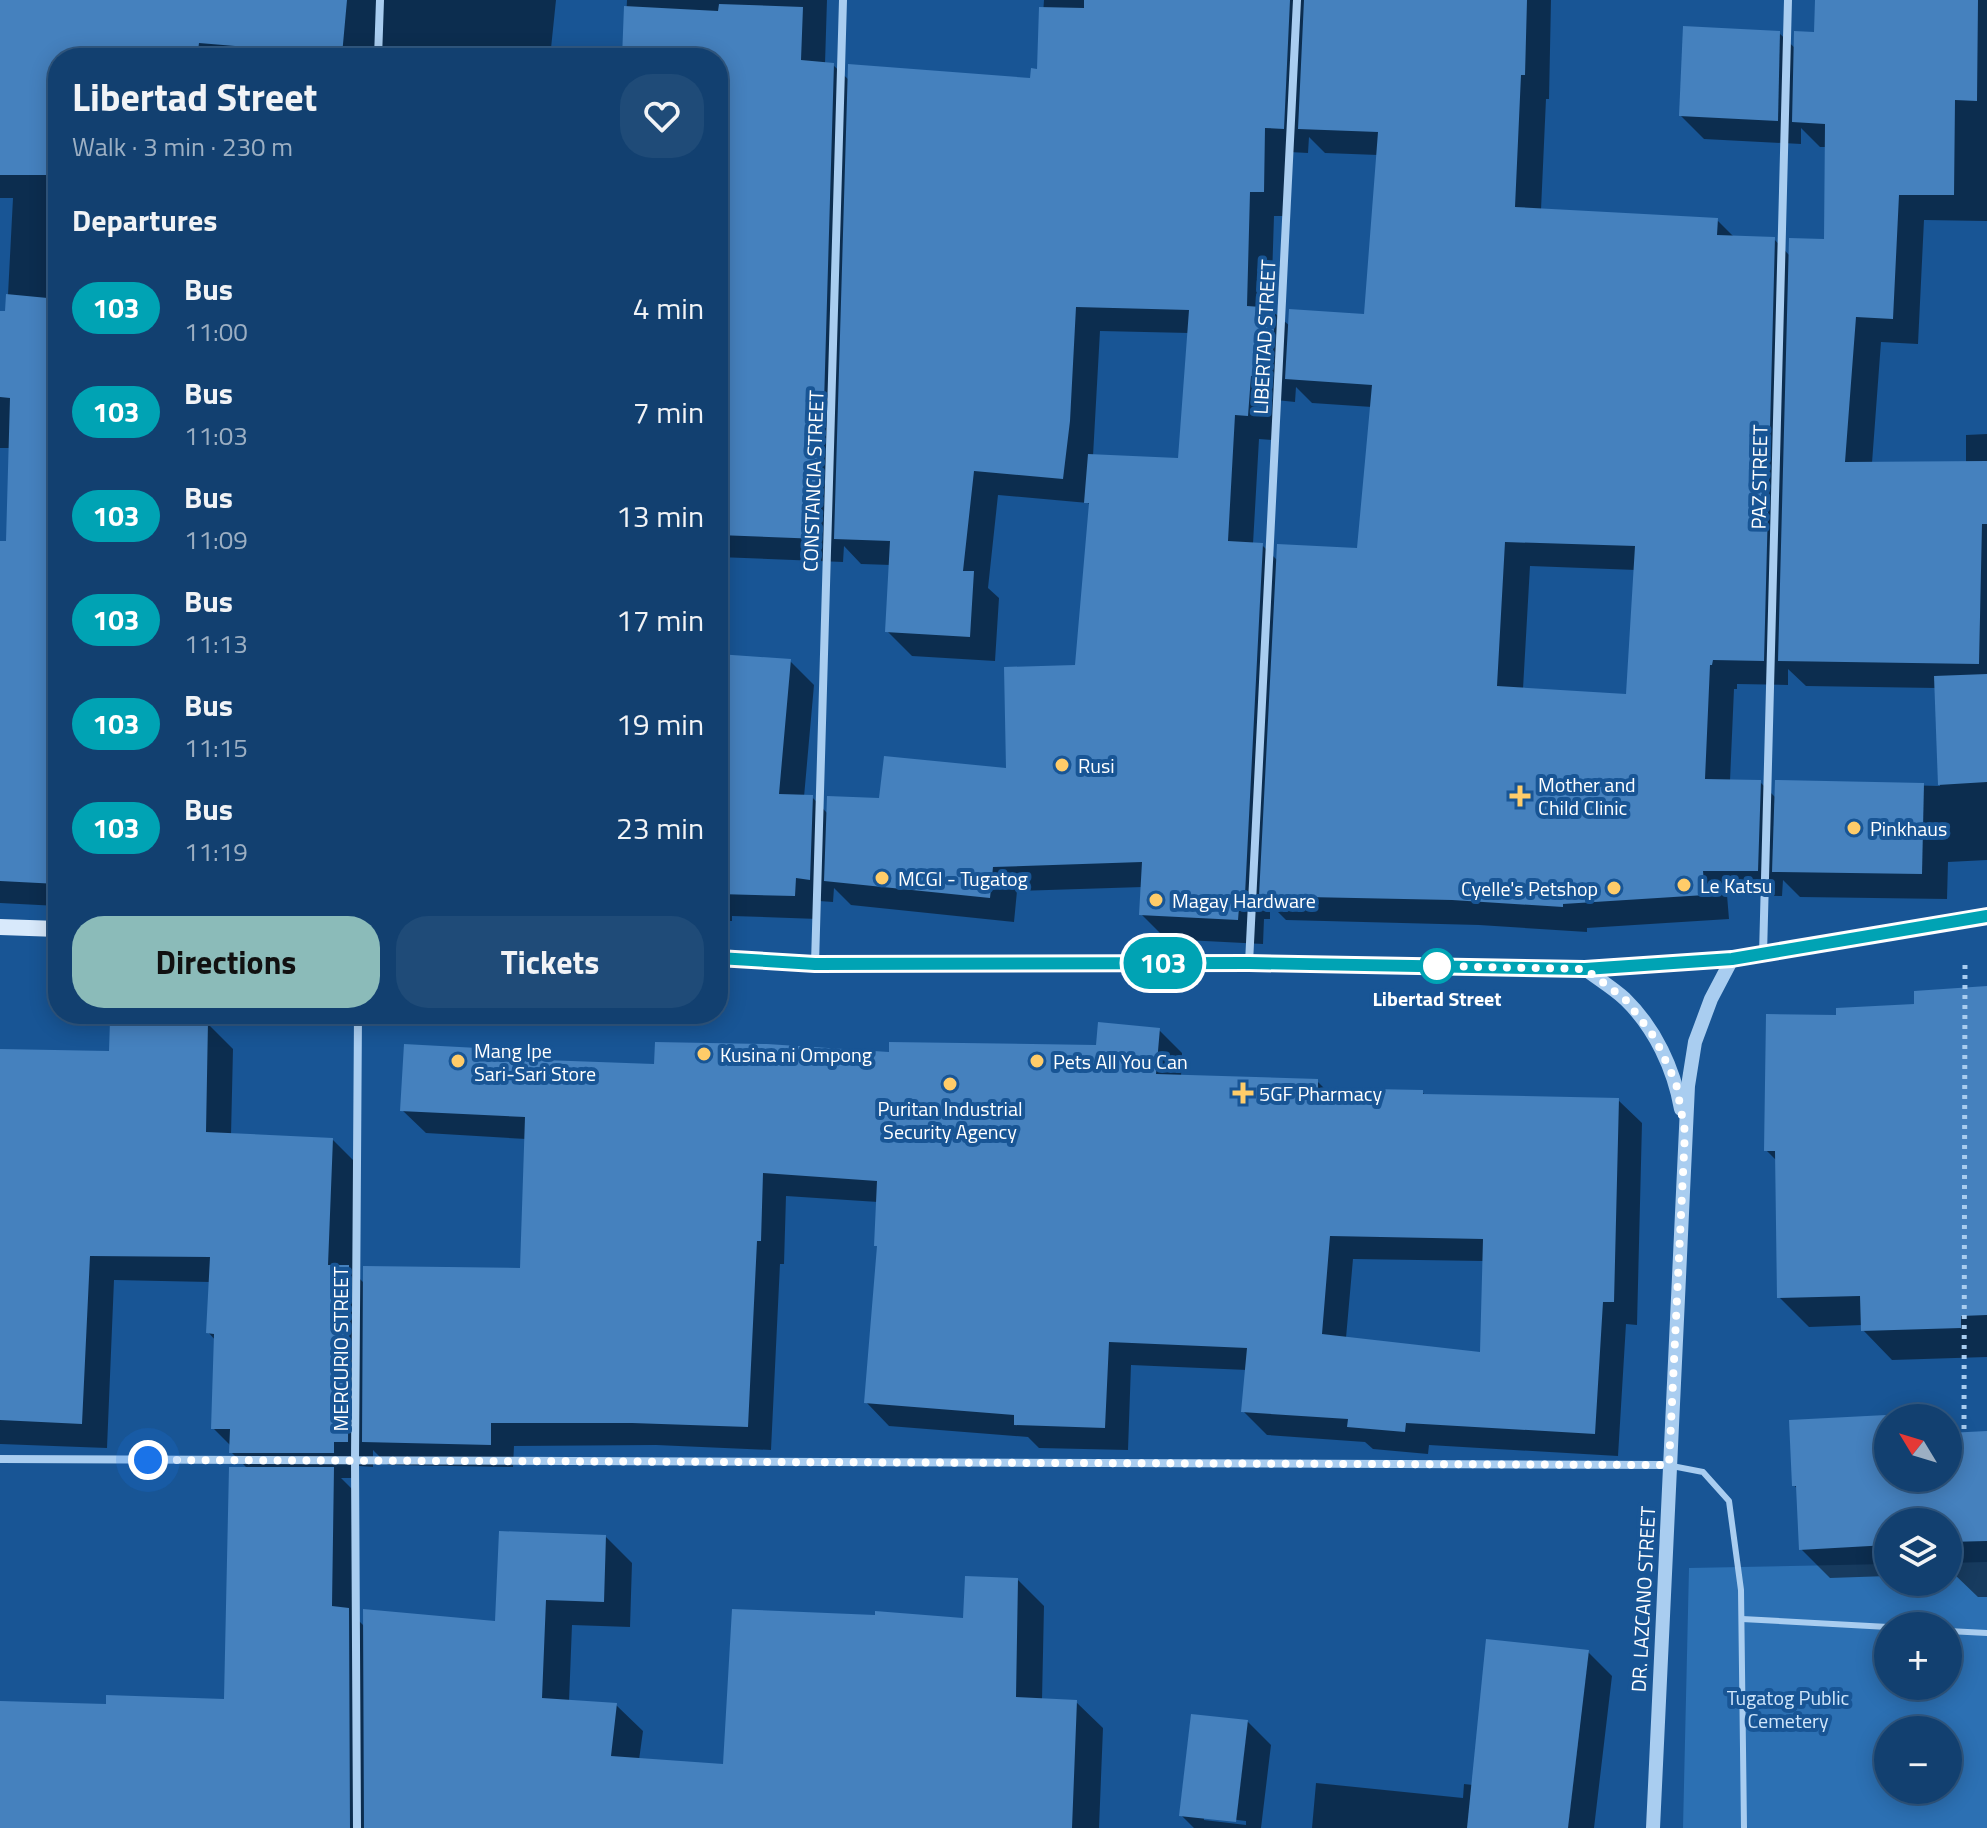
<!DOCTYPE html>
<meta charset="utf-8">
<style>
body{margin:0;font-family:"Titillium Web",sans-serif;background:#1f4b78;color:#f1f3f6;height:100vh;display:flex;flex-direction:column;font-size:30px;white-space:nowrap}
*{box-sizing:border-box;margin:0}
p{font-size:26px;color:#9cafc3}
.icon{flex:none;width:44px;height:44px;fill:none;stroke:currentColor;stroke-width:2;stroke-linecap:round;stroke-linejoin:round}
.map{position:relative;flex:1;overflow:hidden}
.details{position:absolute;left:48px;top:48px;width:680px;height:976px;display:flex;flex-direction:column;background:#124070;border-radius:32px;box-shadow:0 4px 20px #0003,0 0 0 2px #315983}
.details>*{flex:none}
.badge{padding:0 16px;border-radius:26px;font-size:28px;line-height:52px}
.needle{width:52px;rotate:308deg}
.buttons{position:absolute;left:1874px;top:1404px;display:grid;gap:16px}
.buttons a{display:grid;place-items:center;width:88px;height:88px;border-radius:50%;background:#124070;box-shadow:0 4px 20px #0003,0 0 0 2px #315983;font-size:40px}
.you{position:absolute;width:40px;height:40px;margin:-20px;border:6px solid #fff;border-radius:50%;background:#1a73e8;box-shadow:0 0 0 12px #1a73e833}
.map>.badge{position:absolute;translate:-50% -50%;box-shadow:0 0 0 4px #fff}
h2{padding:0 24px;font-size:30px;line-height:72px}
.round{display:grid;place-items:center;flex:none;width:84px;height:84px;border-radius:32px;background:#1f4b78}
.head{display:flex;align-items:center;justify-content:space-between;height:136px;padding:0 24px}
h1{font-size:38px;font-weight:700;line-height:60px}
.cta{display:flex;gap:16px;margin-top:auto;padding:16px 24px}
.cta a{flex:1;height:92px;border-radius:32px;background:#8bbbb9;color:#111;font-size:32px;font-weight:700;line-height:92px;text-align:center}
.cta a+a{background:#1f4b78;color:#f1f3f6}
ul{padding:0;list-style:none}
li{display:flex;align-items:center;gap:24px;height:104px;padding:0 24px}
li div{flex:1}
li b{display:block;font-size:30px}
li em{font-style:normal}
li .badge{min-width:88px;font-weight:700;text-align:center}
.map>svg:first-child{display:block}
</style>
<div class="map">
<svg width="1987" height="1828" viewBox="0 0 1987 1828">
<rect width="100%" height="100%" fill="#185595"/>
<path fill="#2c70b3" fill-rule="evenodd" d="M1987 1562V1828H1683L1689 1568 1888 1564V1582H1948V1563ZM1888 1626H1948V1686H1888ZM1888 1730H1948V1790H1888Z"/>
<g fill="#0007" fill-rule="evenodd">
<polygon points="0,0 556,0 550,58 58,58 58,906 0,903 0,543 8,543 11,448 0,448 0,313 7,314 13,198 0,198"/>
<path d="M627 0H827L825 64 833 65 850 81 1032 80 1039 71 1044 0H1551L1549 99H1546L1541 210 1717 220 1735 238 1774 239 1790 256 1826 241 1827 147H1820L1801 128V144L1704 139 1681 116 1779 33 1796 49 1816 34 1817 0H1987V221L1924 220 1918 344 1881 342 1872 463H1966V435L1987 434V860L1948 862 1947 899 1800 897 1783 880 1782 896 1727 895 1729 919 1587 928V932L1479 925 1286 920 1270 904V919H1264L1263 944 1166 939 1141 914 1143 887 1017 891 1014 922 851 905 834 888 833 902 819 901 818 919 732 916V921H718V657L790 661 814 685 804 797H812L828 814 1008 771 1077 666 1091 506 1088 503 998 495 988 588 999 598 995 661 912 656 887 631 891 565 861 564 844 546 843 562 718 557V58H624ZM1309 137 1325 153 1378 155 1365 316 1290 326 1271 310 1274 216H1288L1289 152 1308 153ZM1100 331 1189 333 1179 460 1093 456ZM1296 387 1312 403 1372 407 1359 550 1278 561 1262 545 1253 544 1259 439 1272 440 1276 400 1295 402ZM1530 566 1636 570 1628 696 1523 689ZM1788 669 1806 686 1936 688 1940 786 1777 782 1776 798 1760 782 1730 781 1734 689H1737V684L1788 685Z"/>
<polygon points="1987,988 1987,1357 1892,1360 1863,1330 1863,1325 1809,1327 1779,1297 1777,1161 1766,1150 1838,1017 1916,1006"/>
<path d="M207 1023 233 1049 231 1136 333 1140 358 1165 353 1272 365 1284 522 1271 526 1139 426 1133 402 1110 516 1052 525 1061 656 1066 1098 1047 1159 1030 1182 1053 1181 1077 1317 1081 1326 1090 1422 1092 1426 1096 1618 1100 1642 1123 1637 1325 1626 1324 1618 1456 1429 1445 1428 1454 1373 1449 1365 1442 1267 1435 1243 1411 1247 1370 1131 1365 1128 1450 1039 1448 1028 1437 889 1426 866 1402 879 1248 876 1245 878 1202 786 1196 784 1264H780L771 1450 656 1445 514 1446 513 1467 388 1465 373 1450V1467L359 1466V1478H341L359 1496 357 1619 365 1627 497 1623 606 1537 632 1563 630 1627 572 1625 569 1702 616 1705 643 1731 639 1760 725 1766 965 1620 1018 1580 1044 1606 1042 1700 1076 1702 1103 1728 1099 1828H0V1703L108 1706 226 1701 248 1469 231 1452V1446L213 1428 216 1341 208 1332 210 1282 114 1280 107 1448 0 1444V1051L111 1053ZM1353 1259 1484 1261 1482 1354 1346 1338Z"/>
<polygon points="1885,1417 1888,1420 1888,1478 1948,1478 1948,1435 1987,1432 1987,1597 1978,1597 1953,1573 1948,1573 1948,1522 1888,1522 1888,1576 1830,1578 1801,1549 1798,1490 1794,1485"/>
<polygon points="1588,1652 1612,1676 1594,1828 1312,1828 1316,1783 1463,1798 1464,1784 1473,1785"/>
<path d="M1247 1721 1271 1745 1261 1828H1194L1181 1815ZM1204 1816 1246 1821V1825L1204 1820Z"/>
</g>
<g fill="#4581be" fill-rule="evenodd">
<polygon points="0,0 347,0 342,55 199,43 197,58 58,58 58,63 51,62 50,175 0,175"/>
<polygon points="1084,0 1290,0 1284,129 1265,128 1264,192 1250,192 1247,306 1275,308 1271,378 1251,376 1248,416 1235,415 1228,541 1263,543 1245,895 1240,895 1238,920 1139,915 1142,862 993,867 990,898 824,881 827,796 879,798 884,756 1006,768 1004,667 1075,665 1089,503 1084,503 1088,454 1178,458 1189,310 1076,307 1070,421 1063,479 974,471 963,571 974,571 970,637 885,632 890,541 834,539 848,64 1030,78 1031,68 1037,69 1039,7 1084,8"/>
<path d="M1304 0H1527L1525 75H1521L1515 207 1718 218 1717 235 1775 237 1764 661 1713 660 1712 665H1710L1705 779 1761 780 1758 871H1703L1705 895 1563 904V907L1452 900 1259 896 1277 544 1357 548 1372 385 1285 379 1289 309 1364 314 1378 132 1298 129ZM1505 542 1635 546 1626 694 1497 686Z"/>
<polygon points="1815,0 1978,0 1977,101 1955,100 1954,195 1899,195 1893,319 1856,317 1845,462 1987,461 1987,524 1982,524 1979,664 1778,661 1789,238 1824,239 1825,124 1792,122 1794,31 1814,32"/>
<polygon points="719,4 803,7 801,60 834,63 820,539 718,535 718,58 622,58 624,6 718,11"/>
<polygon points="1683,26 1780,31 1778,121 1679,116"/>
<polygon points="6,294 58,299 58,884 0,881 0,541 6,541 10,398 0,397 0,311 5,311"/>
<polygon points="718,654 791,659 779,794 813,795 810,880 796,878 795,896 718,894"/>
<polygon points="1987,674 1987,782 1938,785 1934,676"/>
<polygon points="1775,780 1924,783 1922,874 1772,872"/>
<polygon points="1987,986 1987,1315 1961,1316 1961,1328 1861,1331 1860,1296 1777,1298 1775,1151 1764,1151 1766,1014 1836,1015 1836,1008 1914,1004 1914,991"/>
<polygon points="110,1020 208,1021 206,1132 333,1138 328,1265 349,1265 348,1442 334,1442 334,1453 229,1453 230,1429 211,1429 214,1334 206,1333 210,1257 90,1256 82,1424 0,1420 0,1049 109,1051"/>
<path d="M1098 1022 1160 1028 1156 1074 1318 1079V1088L1423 1090V1094L1619 1098 1614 1302H1603L1595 1434 1406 1423 1405 1432 1347 1427 1348 1419 1241 1412 1247 1348 1109 1342 1105 1428 1014 1425V1415L864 1403 877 1246H874L877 1181 763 1173 761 1241H757L748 1427 632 1423H491V1445L362 1442 363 1266 520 1268 525 1117 400 1111 404 1044 516 1050V1059L654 1064 655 1042 767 1044 889 1052V1042L1096 1045ZM1330 1236 1483 1239 1480 1352 1322 1334Z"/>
<polygon points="1886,1415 1888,1478 1948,1478 1948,1433 1987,1431 1987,1541 1948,1542 1948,1522 1888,1522 1888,1545 1799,1550 1796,1486 1792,1486 1789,1420"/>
<polygon points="229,1467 334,1467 332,1606 349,1608 350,1828 0,1828 0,1701 106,1704 106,1695 224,1699"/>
<polygon points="499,1531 606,1535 604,1602 546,1600 542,1698 617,1703 611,1756 723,1764 732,1609 875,1615 875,1611 963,1618 965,1576 1018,1578 1016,1697 1077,1700 1072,1828 364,1828 363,1609 495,1621"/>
<polygon points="1486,1639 1589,1650 1568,1828 1467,1828"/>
<polygon points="1191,1714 1248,1720 1236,1822 1179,1816"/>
</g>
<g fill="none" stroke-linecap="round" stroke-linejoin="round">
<polyline stroke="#a9cdf0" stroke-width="5" stroke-dasharray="4 6" stroke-linecap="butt" points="1964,1429 1965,961"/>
<g stroke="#a9cdf0" stroke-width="6">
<polyline points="1672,1466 1703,1472 1729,1501 1741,1590 1744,1828"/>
<polyline points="1742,1619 1888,1627"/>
<polyline points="1948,1631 1987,1633"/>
</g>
<g stroke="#a9cdf0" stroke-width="8">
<polyline points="378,58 380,0"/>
<polyline points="1763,955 1788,0"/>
<polyline points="1249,963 1297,0"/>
<polyline points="815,964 843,0"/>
<polyline points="0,1459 1669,1465"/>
<polyline points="357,1828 355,1461 358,1014"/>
</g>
<g stroke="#a9cdf0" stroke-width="14">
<path d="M1585 969C1598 979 1613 988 1625 999 1655 1028 1674 1069 1681 1109"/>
<polyline points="1653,1828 1688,1086 1695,1042 1711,999 1732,959"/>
</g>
<g stroke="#d8e9fb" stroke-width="16">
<polyline points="0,927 58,929"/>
<polyline points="718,958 815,964 1249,963 1585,969 1732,959 1987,916"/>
</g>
</g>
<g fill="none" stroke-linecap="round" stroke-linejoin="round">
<g stroke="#fff" stroke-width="18">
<polyline id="line" points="718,958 815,964 1249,963 1585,969 1732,959 1987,916"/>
</g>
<use href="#line" stroke="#00a3b4" stroke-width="12"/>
<polyline stroke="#fff" stroke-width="8" stroke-dasharray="0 14.4" points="148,1460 1669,1465 1685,1132 1676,1083 1655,1038 1625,999 1585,969 1432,966 1437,966"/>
</g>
<g fill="#ffcc69" stroke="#185595" stroke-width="3">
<circle cx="1062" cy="765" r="8"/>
<path d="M1516 784h8v8h8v8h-8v8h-8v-8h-8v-8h8z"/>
<circle cx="1854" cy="828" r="8"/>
<circle cx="882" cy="878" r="8"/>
<circle cx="1684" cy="885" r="8"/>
<circle cx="1614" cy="888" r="8"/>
<circle cx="1156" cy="900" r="8"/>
<circle cx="704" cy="1054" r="8"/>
<circle cx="458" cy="1061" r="8"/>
<circle cx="1037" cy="1061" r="8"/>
<circle cx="950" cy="1084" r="8"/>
<path d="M1239 1081h8v8h8v8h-8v8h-8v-8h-8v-8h8z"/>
</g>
<circle fill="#fff" stroke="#00a3b4" stroke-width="4" cx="1437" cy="966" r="16"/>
<g text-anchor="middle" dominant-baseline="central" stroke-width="8" stroke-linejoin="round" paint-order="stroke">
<g font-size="20" fill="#fff" stroke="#185595">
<text transform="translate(1264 337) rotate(-87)">LIBERTAD STREET</text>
<text transform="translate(1759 477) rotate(-89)">PAZ STREET</text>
<text transform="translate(813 481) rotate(-88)">CONSTANCIA STREET</text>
<text transform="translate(340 1349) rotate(-90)">MERCURIO STREET</text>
<text transform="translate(1643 1599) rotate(-87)">DR. LAZCANO STREET</text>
</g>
<g font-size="20" fill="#fff" stroke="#185595" text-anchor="start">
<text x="1078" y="765">Rusi</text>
<text x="1538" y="784">Mother and<tspan x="1538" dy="23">Child Clinic</tspan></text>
<text x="1870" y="828">Pinkhaus</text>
<text x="898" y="878">MCGI - Tugatog</text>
<text x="1700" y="885">Le Katsu</text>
<text x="1598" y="888" text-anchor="end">Cyelle's Petshop</text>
<text x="1172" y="900">Magay Hardware</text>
<text x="474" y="1050">Mang Ipe<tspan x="474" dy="23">Sari-Sari Store</tspan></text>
<text x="720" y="1054">Kusina ni Ompong</text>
<text x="1053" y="1061">Pets All You Can</text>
<text x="1259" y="1093">5GF Pharmacy</text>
<text x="950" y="1108" text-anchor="middle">Puritan Industrial<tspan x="950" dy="23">Security Agency</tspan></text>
</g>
<g font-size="20" font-weight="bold" fill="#fff" stroke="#185595">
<text x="1437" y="998">Libertad Street</text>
</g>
<g font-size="20" fill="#d0e6fb" stroke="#185595">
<text x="1788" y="1697">Tugatog Public<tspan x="1788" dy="23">Cemetery</tspan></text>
</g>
</g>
</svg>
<div class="buttons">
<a><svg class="needle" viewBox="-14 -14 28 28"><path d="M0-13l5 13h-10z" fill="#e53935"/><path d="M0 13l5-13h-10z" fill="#9cafc3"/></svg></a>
<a><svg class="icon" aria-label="layers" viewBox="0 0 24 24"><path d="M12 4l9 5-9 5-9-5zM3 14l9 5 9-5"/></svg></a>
<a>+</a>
<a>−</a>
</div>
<div class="you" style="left:148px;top:1460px"></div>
<b class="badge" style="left:1163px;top:963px;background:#00a3b4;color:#fff">103</b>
<section class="details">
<div class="head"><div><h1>Libertad Street</h1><p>Walk · 3 min · 230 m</p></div><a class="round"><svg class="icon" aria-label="heart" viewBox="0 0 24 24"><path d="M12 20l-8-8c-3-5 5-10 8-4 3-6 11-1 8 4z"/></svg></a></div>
<h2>Departures</h2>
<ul>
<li><span class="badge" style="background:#00a3b4;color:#fff">103</span><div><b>Bus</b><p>11:00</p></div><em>4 min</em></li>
<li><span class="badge" style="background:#00a3b4;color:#fff">103</span><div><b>Bus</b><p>11:03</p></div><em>7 min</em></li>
<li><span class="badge" style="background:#00a3b4;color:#fff">103</span><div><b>Bus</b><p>11:09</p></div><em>13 min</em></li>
<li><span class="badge" style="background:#00a3b4;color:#fff">103</span><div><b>Bus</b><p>11:13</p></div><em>17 min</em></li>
<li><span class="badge" style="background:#00a3b4;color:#fff">103</span><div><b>Bus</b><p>11:15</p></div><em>19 min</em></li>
<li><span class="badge" style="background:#00a3b4;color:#fff">103</span><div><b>Bus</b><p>11:19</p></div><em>23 min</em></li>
</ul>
<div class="cta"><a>Directions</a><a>Tickets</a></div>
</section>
</div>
